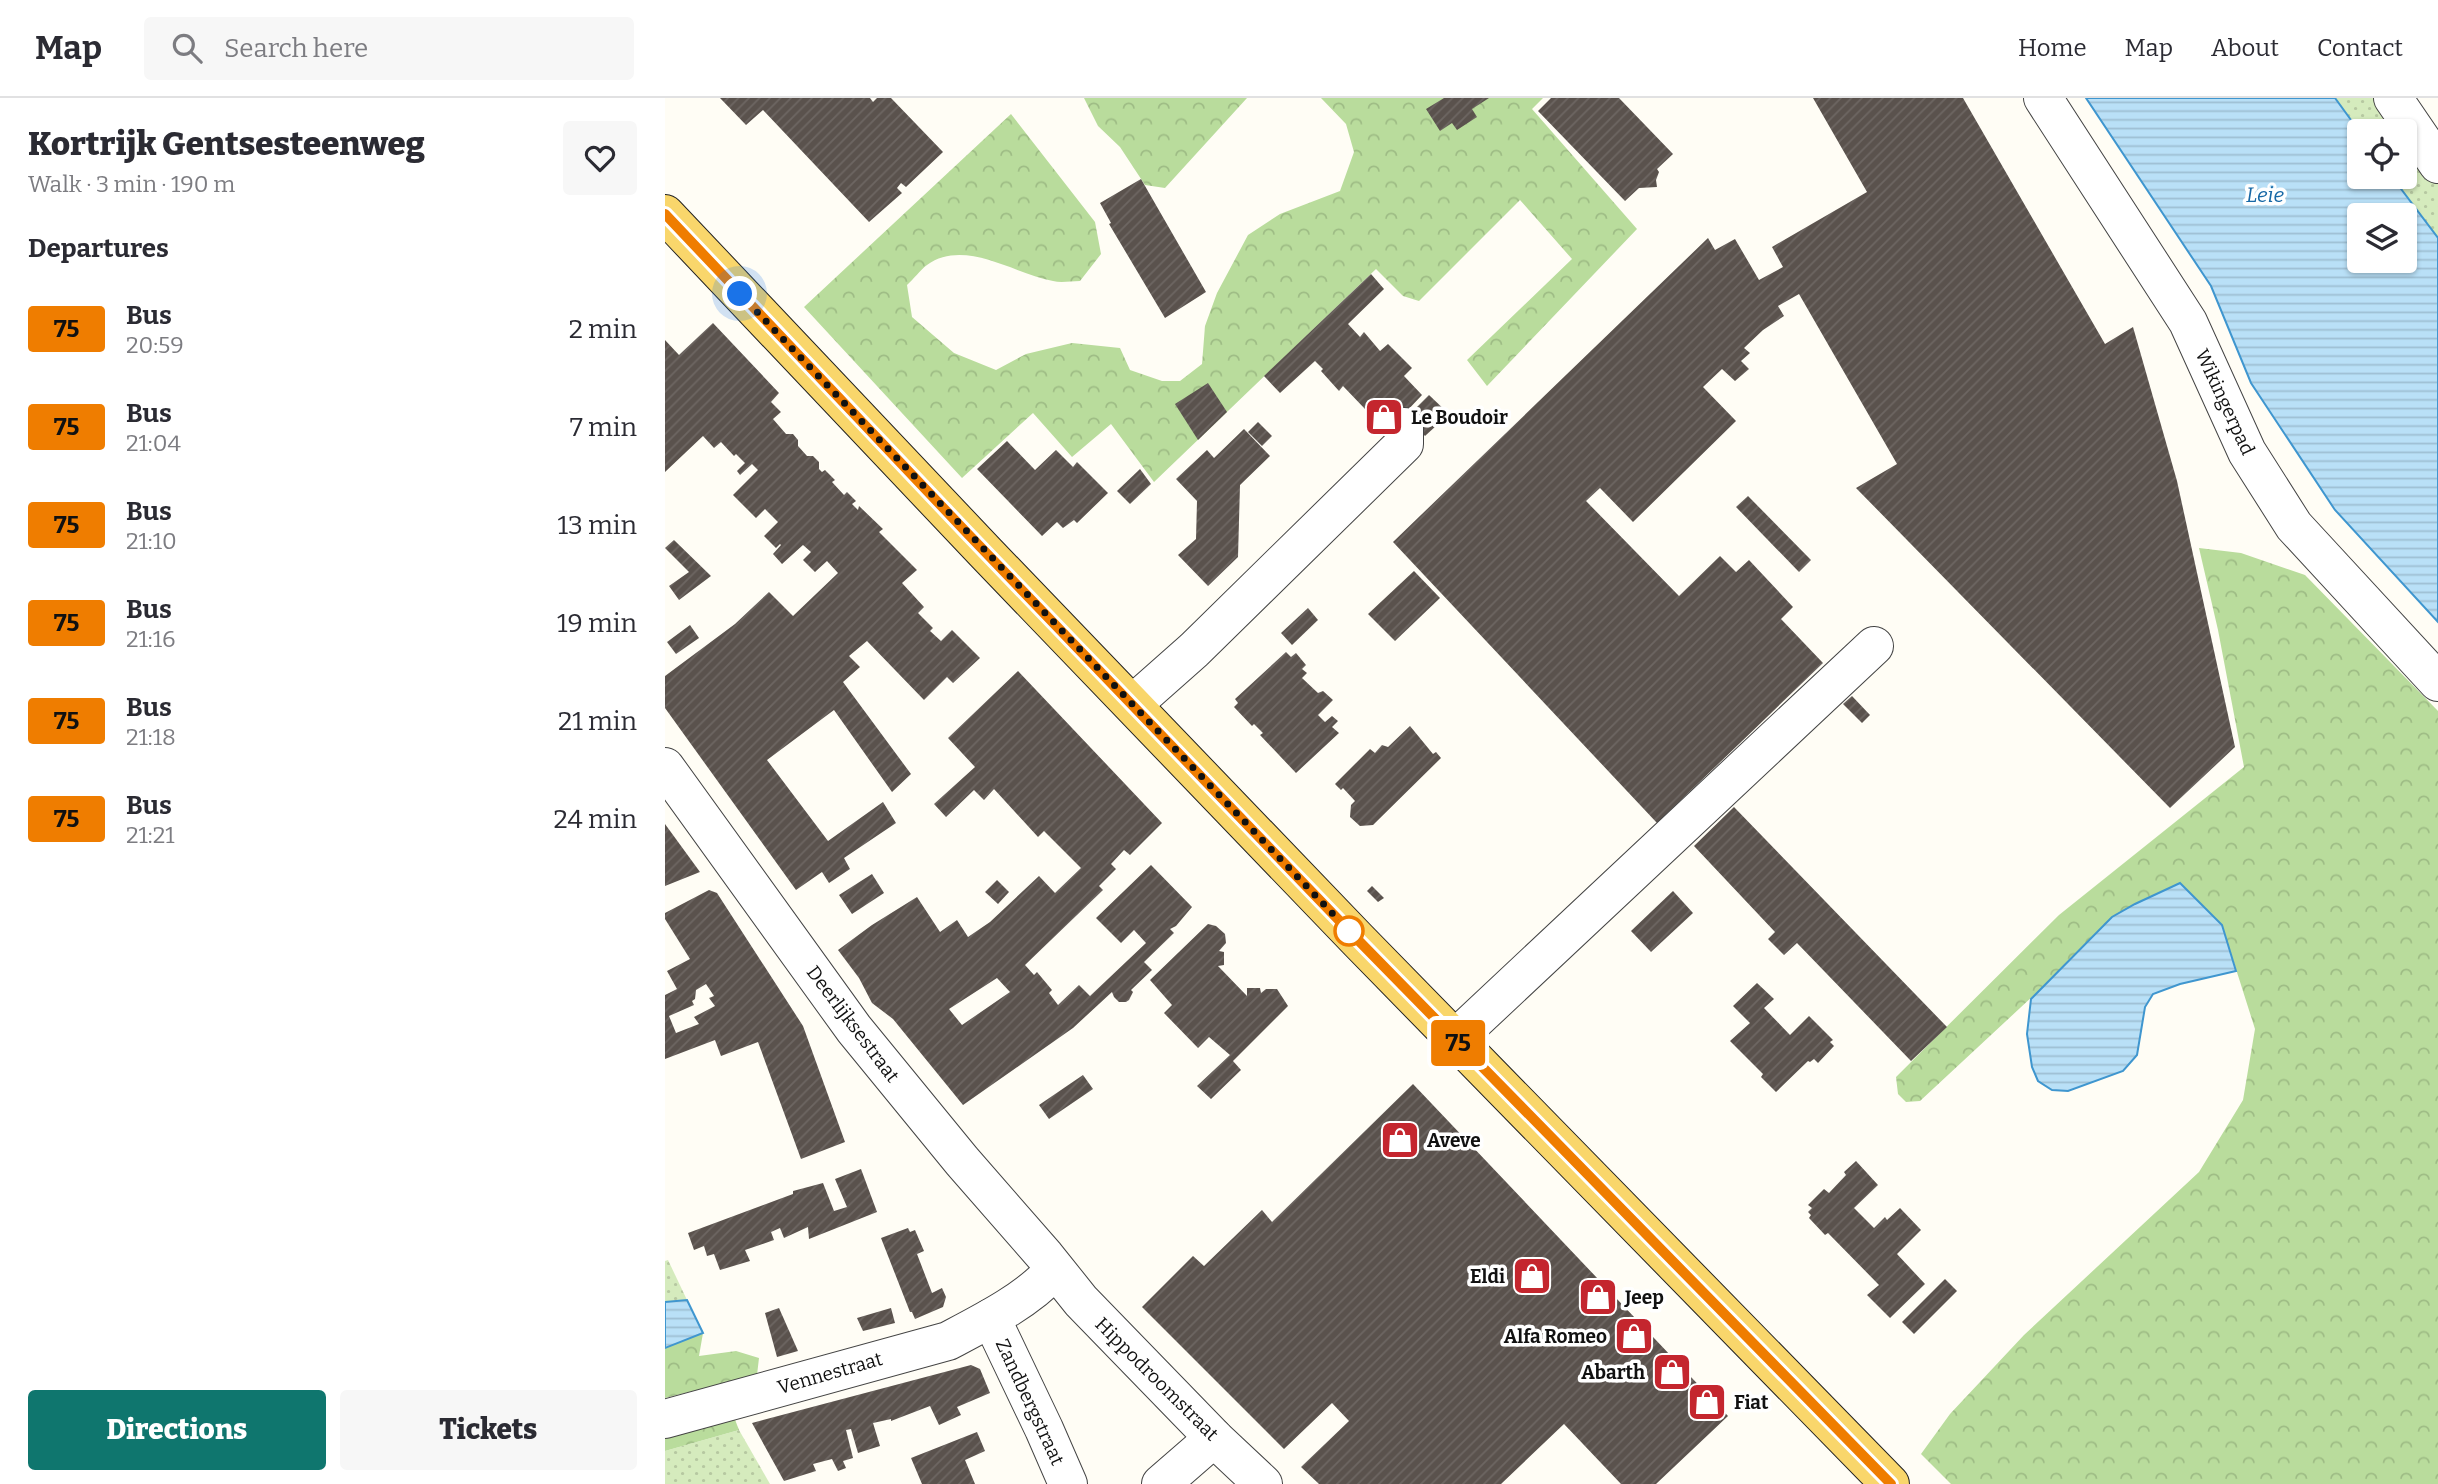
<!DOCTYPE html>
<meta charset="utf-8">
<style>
body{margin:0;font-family:Bitter,serif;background:#f7f7f7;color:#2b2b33;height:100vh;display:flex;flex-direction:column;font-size:26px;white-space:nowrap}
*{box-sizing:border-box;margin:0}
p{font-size:23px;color:#7c7c81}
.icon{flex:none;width:38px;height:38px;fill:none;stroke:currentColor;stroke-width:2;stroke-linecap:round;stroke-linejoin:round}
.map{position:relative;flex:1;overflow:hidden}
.panel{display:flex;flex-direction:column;background:#fff;width:665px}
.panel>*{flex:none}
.badge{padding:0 14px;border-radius:5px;font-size:24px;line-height:46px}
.fabs{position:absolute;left:1682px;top:21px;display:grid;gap:14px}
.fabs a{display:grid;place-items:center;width:70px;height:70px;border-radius:7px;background:#fff;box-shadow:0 2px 5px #0004;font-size:35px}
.you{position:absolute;width:35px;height:35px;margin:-18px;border:5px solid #fff;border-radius:50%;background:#1a73e8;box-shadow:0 0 0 10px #1a73e833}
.map>.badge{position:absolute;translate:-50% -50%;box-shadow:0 0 0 4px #fff}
h2{padding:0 28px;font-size:26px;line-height:63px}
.round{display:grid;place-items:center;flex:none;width:74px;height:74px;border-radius:7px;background:#f7f7f7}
.headline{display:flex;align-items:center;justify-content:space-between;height:119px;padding:0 28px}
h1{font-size:33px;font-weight:800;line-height:52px}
.action{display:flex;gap:14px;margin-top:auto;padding:14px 28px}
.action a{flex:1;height:80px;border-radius:7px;background:#0f766e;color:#fff;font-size:28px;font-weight:800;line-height:80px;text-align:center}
.action a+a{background:#f7f7f7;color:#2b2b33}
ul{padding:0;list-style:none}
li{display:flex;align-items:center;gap:21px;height:98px;padding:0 28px}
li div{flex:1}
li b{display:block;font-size:26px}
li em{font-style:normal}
li .badge{min-width:77px;font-weight:700;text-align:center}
header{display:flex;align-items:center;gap:42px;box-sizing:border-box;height:98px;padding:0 35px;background:#fff;border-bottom:2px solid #e1e1e2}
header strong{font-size:33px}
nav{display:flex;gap:38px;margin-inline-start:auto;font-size:24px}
.search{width:490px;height:63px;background:#f7f7f7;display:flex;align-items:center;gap:18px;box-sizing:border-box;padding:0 24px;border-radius:7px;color:#7c7c81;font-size:26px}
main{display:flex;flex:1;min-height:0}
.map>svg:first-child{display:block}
</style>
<header>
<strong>Map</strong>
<div class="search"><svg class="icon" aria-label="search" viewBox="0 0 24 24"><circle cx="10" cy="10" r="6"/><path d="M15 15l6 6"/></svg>Search here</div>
<nav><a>Home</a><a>Map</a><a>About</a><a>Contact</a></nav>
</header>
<main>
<section class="panel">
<div class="headline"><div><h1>Kortrijk Gentsesteenweg</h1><p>Walk · 3 min · 190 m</p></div><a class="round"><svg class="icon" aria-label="heart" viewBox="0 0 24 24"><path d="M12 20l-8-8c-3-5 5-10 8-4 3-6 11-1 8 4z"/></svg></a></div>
<h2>Departures</h2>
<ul>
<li><span class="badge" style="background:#ef7d00;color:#111">75</span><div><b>Bus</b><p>20:59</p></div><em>2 min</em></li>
<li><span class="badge" style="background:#ef7d00;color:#111">75</span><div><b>Bus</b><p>21:04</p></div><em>7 min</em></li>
<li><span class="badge" style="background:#ef7d00;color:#111">75</span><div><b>Bus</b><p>21:10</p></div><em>13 min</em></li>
<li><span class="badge" style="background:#ef7d00;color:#111">75</span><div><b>Bus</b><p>21:16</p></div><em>19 min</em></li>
<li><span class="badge" style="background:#ef7d00;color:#111">75</span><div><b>Bus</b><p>21:18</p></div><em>21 min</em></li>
<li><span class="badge" style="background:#ef7d00;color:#111">75</span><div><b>Bus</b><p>21:21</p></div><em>24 min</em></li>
</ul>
<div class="action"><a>Directions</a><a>Tickets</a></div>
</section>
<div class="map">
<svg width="1773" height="1386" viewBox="0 0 1773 1386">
<defs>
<pattern id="grass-dots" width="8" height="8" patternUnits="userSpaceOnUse" patternTransform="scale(1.75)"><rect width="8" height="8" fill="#d5ebbd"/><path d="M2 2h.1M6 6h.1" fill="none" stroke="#b6c8a1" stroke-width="1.8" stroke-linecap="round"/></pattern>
<pattern id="forest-crowns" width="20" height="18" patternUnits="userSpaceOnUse" patternTransform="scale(1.75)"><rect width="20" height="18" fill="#b9dc9c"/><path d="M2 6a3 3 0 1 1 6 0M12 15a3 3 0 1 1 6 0" fill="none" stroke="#9ebc85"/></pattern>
<pattern id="water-rules" width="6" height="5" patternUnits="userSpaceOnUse" patternTransform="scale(1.75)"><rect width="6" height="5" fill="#b9e0f7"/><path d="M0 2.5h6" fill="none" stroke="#9ebfd3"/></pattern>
<pattern id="building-hatch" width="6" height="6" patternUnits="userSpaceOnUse" patternTransform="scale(1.75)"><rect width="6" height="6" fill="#5a524d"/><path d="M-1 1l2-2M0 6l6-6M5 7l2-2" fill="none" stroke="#6d6662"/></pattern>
</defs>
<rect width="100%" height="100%" fill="#fffdf5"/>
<g fill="url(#grass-dots)">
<polygon points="1670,0 1717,0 1773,82 1773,140 1727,79 1740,79 1740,33 1694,33"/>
<polygon points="3,1162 22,1202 0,1204 0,1163"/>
<polygon points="74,1332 105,1386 0,1386 0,1353"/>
</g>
<g fill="url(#forest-crowns)">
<polygon points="419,0 582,0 500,90 480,87 455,49 433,28"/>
<path d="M656 0H878L867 11 972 131 822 288 802 262 907 161 855 102 754 203 738 198 711 171 489 384 446 326 407 359 368 315 297 380 139 209 346 16 430 124 436 156 415 183C406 183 396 185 388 183 349 176 300 140 262 167 255 172 249 181 242 187L247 219 289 255 331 272 361 256 407 245 455 250 465 272 497 283H515L537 266 540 228 552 195 583 137 615 116 675 93 689 54 681 26Z"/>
<polygon points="1534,450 1576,455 1640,477 1773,613 1773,1386 1286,1386 1256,1356 1285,1316 1359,1237 1534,1074 1578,1002 1590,931 1557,827 1447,819 1397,871 1255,1003 1241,1004 1233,996 1231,979 1394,817 1579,669 1553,532"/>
<polygon points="38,1235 34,1258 71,1253 94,1260 92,1277 0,1300 0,1250"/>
<polygon points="69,1319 74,1332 0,1353 0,1337"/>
</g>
<g fill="url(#water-rules)" stroke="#3f96cf" stroke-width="2" fill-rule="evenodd">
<path d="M1421 0H1670L1694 33V79H1727L1773 140V524L1670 412 1586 285 1546 188ZM1694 117H1740V163H1694Z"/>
<polygon points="1515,785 1557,827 1571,873 1515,886 1488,896 1480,909 1472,957 1458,973 1403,993 1387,992 1373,983 1367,969 1362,936 1366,901 1447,819 1470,806"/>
<polygon points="22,1202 38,1235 0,1250 0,1204"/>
</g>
<g fill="url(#building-hatch)" fill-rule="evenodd">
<polygon points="55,0 205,0 208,4 212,0 226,0 278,54 241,89 236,85 232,90 237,95 204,124 98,12 81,27"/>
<polygon points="779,0 824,0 807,11 812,19 792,32 787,25 775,33 761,11"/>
<polygon points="886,0 954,0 1008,56 992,71 994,74 991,82 992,89 974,90 960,103 873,13"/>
<polygon points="1148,0 1298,0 1440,246 1468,229 1512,383 1570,649 1505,710 1191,390 1232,366 1134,196 1113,208 1119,218 1098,232 1079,250 1085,255 1076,263 1084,271 1070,283 1057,271 1038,289 1071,323 968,424 935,390 921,403 1014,498 1055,458 1071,474 1084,462 1128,509 1116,521 1158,565 992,725 728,444 1043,140 1050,152 1070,141 1094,182 1118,169 1107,149 1202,94"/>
<polygon points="476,81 541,194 500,220 444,126 446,125 435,105"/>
<polygon points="706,176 719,191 683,226 695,239 699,234 715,253 723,246 747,270 739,278 757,297 722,334 678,288 674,293 656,273 658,271 650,263 615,295 599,278"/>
<polygon points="48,225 114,295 106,304 116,314 108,321 121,336 128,336 133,342 133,348 142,358 148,358 154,364 154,371 157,374 160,372 170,382 167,384 179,397 182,394 191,403 187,406 193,412 194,408 218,431 214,434 252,472 237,485 259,509 253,515 268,530 265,533 276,543 287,532 315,560 288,585 282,579 259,602 202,543 184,558 195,569 178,584 246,676 227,694 169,612 102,662 163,743 218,704 231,725 179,760 185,771 164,785 157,774 131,792 0,610 0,578 70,526 104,494 128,518 173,475 162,463 150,474 138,462 146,454 138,447 117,466 108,456 116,447 115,446 111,450 99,438 113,424 100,411 91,420 68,397 93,372 87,366 75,377 72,373 80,365 71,356 69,358 56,344 49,350 38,338 0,374 0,242 14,257"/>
<polygon points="543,285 562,314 533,342 510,306"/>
<polygon points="764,297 784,316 760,338 742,319"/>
<polygon points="593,324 607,338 597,348 583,334"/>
<polygon points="579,331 605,358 575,387 573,459 543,488 513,457 531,441 532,403 511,381 542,352 549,360"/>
<polygon points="342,343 370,372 391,352 408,369 412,364 443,395 412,425 409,422 398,430 392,424 377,438 312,371"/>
<polygon points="475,371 486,386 465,406 452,393"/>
<polygon points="1083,398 1146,462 1134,474 1071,409"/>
<polygon points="9,442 46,478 14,502 4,488 24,474 0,450"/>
<polygon points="749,473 775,500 730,543 703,516"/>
<polygon points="643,510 653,522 627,547 616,535"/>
<polygon points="25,527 34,540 11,556 2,544"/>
<polygon points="621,554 626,559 631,555 641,567 637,571 642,575 637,580 653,595 658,593 668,602 653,617 660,624 667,618 673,623 667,629 674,635 631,675 595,637 598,635 589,626 587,628 569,609 573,605 570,601"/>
<path d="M353 573 497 725 465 757 459 752 446 766 451 771 434 788 438 792 360 867 369 877 372 874 387 892 384 895 393 907 414 887 425 898 481 845 469 832 456 845 431 820 486 767 527 809 511 828 505 831 509 835 479 864 487 872 466 892 468 894 464 902 461 904H454L449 899 447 894 408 930 298 1007 228 921 207 905 194 880 173 852 207 827 252 799 275 834 292 822 303 839 325 824 374 778 390 795 416 770 379 733 373 739 329 691 319 702 309 692 281 719 269 706 310 669 283 640ZM332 880 345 894 297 927 284 911Z"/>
<polygon points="1187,598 1205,617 1197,625 1178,606"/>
<polygon points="745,628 768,656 771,654 776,660 708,727 695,728 685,719 686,707 690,703 678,690 676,692 670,686 705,651 710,655 717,647 723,649"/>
<polygon points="1069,709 1282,929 1246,963 1132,845 1119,857 1103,841 1110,834 1029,748"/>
<polygon points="0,726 35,774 0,788"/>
<polygon points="207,776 219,795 187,816 174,797"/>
<polygon points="332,782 344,794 333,806 320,794"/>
<polygon points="707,788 719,800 713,804 702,793"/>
<path d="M44 792 52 795 138 928 180 1044 136 1061 93 944 56 958 50 942 0 961V897L12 891 2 873 25 861 0 821V815ZM41 886 49 898 44 900 50 908 29 919 34 926 11 935 4 918 29 907 27 903 30 901 31 892Z"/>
<polygon points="1008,793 1028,815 986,854 966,833"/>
<polygon points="543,826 551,828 560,836 561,845 554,853 559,854 559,867 553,868 582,898 582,890 595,890 596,895 601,891 612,891 623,908 568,963 576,972 546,1001 532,988 565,957 544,939 533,950 499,915 507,907 485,882"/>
<polygon points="1092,885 1109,901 1099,910 1125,937 1144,918 1168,942 1165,944 1169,948 1153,965 1149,961 1145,964 1143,963 1111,994 1096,979 1098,976 1065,943 1085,925 1068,908"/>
<polygon points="418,977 428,991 384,1021 374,1007"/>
<polygon points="748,986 1063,1318 991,1386 956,1386 899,1326 836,1386 654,1386 636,1369 684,1323 667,1305 619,1351 477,1209 528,1158 539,1168 597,1112 607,1124"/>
<polygon points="1191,1063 1213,1087 1189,1110 1209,1130 1220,1119 1222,1122 1235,1110 1256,1132 1232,1156 1260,1186 1225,1220 1202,1197 1214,1187 1163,1135 1160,1137 1144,1120 1146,1117 1143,1114 1147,1110 1143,1107 1159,1091 1164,1095 1181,1077 1179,1074"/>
<polygon points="196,1071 212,1114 144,1141 143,1129 119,1140 115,1130 106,1134 109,1142 80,1152 85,1163 55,1172 49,1156 42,1158 39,1148 29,1152 23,1135 128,1096 128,1093 158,1085 169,1113 182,1109 170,1081"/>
<polygon points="243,1130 245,1134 250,1132 259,1153 252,1156 267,1195 277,1190 281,1199 278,1209 250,1221 247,1214 245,1214 216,1140"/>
<polygon points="1280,1181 1292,1193 1249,1236 1237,1224"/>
<polygon points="114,1210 133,1253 112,1259 100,1215"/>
<polygon points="226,1210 230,1225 198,1233 192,1220"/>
<polygon points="306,1267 315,1271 325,1295 292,1309 296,1317 274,1327 265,1308 226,1323 226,1321 208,1325 215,1348 193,1355 186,1331 181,1332 188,1360 178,1363 181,1370 173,1373 167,1361 148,1366 151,1373 119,1383 87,1325"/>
<polygon points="312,1334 320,1353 300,1362 310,1386 257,1386 246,1360"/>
</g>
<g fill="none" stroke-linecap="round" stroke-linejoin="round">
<g stroke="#444" stroke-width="40">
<g id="minor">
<polyline points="1378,0 1523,224 1582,354 1629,428 1773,584"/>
<polyline points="1728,0 1773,66"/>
<polyline points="468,606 529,552 739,346 739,329"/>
<polyline points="0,669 189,931 297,1063 380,1158 416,1203 549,1340 598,1386"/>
<polyline points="790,941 1209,548"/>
<polyline points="326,1220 379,1331 403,1386"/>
<path d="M0 1321 283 1243C321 1223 361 1203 390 1172"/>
<polyline points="496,1386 549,1340"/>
</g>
</g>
<g stroke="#222" stroke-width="40">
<polyline id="major" points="0,116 321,455 692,841 1225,1386"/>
</g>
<use href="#minor" stroke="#fff" stroke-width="38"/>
<use href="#major" stroke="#f9d66b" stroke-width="38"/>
</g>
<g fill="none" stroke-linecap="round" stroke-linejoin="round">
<g stroke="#fff" stroke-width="16">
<polyline id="line" points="0,116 302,435 692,841 1226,1386"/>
</g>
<use href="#line" stroke="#ef7d00" stroke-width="10"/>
<polyline stroke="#111" stroke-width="7" stroke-dasharray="0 12.6" points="75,196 692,841 684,833"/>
</g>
<defs>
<g id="shop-square" transform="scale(2.0125)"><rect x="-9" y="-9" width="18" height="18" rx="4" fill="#c4262e" stroke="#fff"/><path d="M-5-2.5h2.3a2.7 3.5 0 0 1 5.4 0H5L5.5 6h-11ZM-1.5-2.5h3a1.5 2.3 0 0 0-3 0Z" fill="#fff"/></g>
</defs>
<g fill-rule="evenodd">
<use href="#shop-square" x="719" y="319"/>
<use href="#shop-square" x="735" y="1042"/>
<use href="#shop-square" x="867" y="1178"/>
<use href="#shop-square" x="933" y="1199"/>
<use href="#shop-square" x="969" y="1238"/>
<use href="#shop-square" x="1007" y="1274"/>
<use href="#shop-square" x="1042" y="1304"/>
</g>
<circle fill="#fff" stroke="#ef7d00" stroke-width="3.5" cx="684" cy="833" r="14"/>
<g text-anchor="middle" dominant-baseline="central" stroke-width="7" stroke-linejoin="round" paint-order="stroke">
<g font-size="19" fill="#111" stroke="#fff">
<text transform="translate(1560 304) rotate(65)">Wikingerpad</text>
<text transform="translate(188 926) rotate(53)">Deerlijksestraat</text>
<text transform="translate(165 1275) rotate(-16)">Vennestraat</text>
<text transform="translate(492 1281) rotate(45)">Hippodroomstraat</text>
<text transform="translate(365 1304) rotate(65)">Zandbergstraat</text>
</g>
<g font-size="19" font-weight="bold" fill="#111" stroke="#fff" text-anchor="start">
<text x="746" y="319">Le Boudoir</text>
<text x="762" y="1042">Aveve</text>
<text x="840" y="1178" text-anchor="end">Eldi</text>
<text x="960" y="1199">Jeep</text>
<text x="942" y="1238" text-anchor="end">Alfa Romeo</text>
<text x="980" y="1274" text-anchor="end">Abarth</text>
<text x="1069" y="1304">Fiat</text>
</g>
<g font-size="21" font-style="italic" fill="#1768a6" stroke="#fff">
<text x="1600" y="97">Leie</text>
</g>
</g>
</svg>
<div class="fabs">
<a><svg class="icon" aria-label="locate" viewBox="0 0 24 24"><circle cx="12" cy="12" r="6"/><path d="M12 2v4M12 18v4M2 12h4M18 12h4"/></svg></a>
<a><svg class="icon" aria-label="layers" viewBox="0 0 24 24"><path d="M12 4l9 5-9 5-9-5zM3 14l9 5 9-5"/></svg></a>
</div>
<div class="you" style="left:75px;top:196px"></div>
<b class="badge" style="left:793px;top:945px;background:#ef7d00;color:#111">75</b>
</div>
</main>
